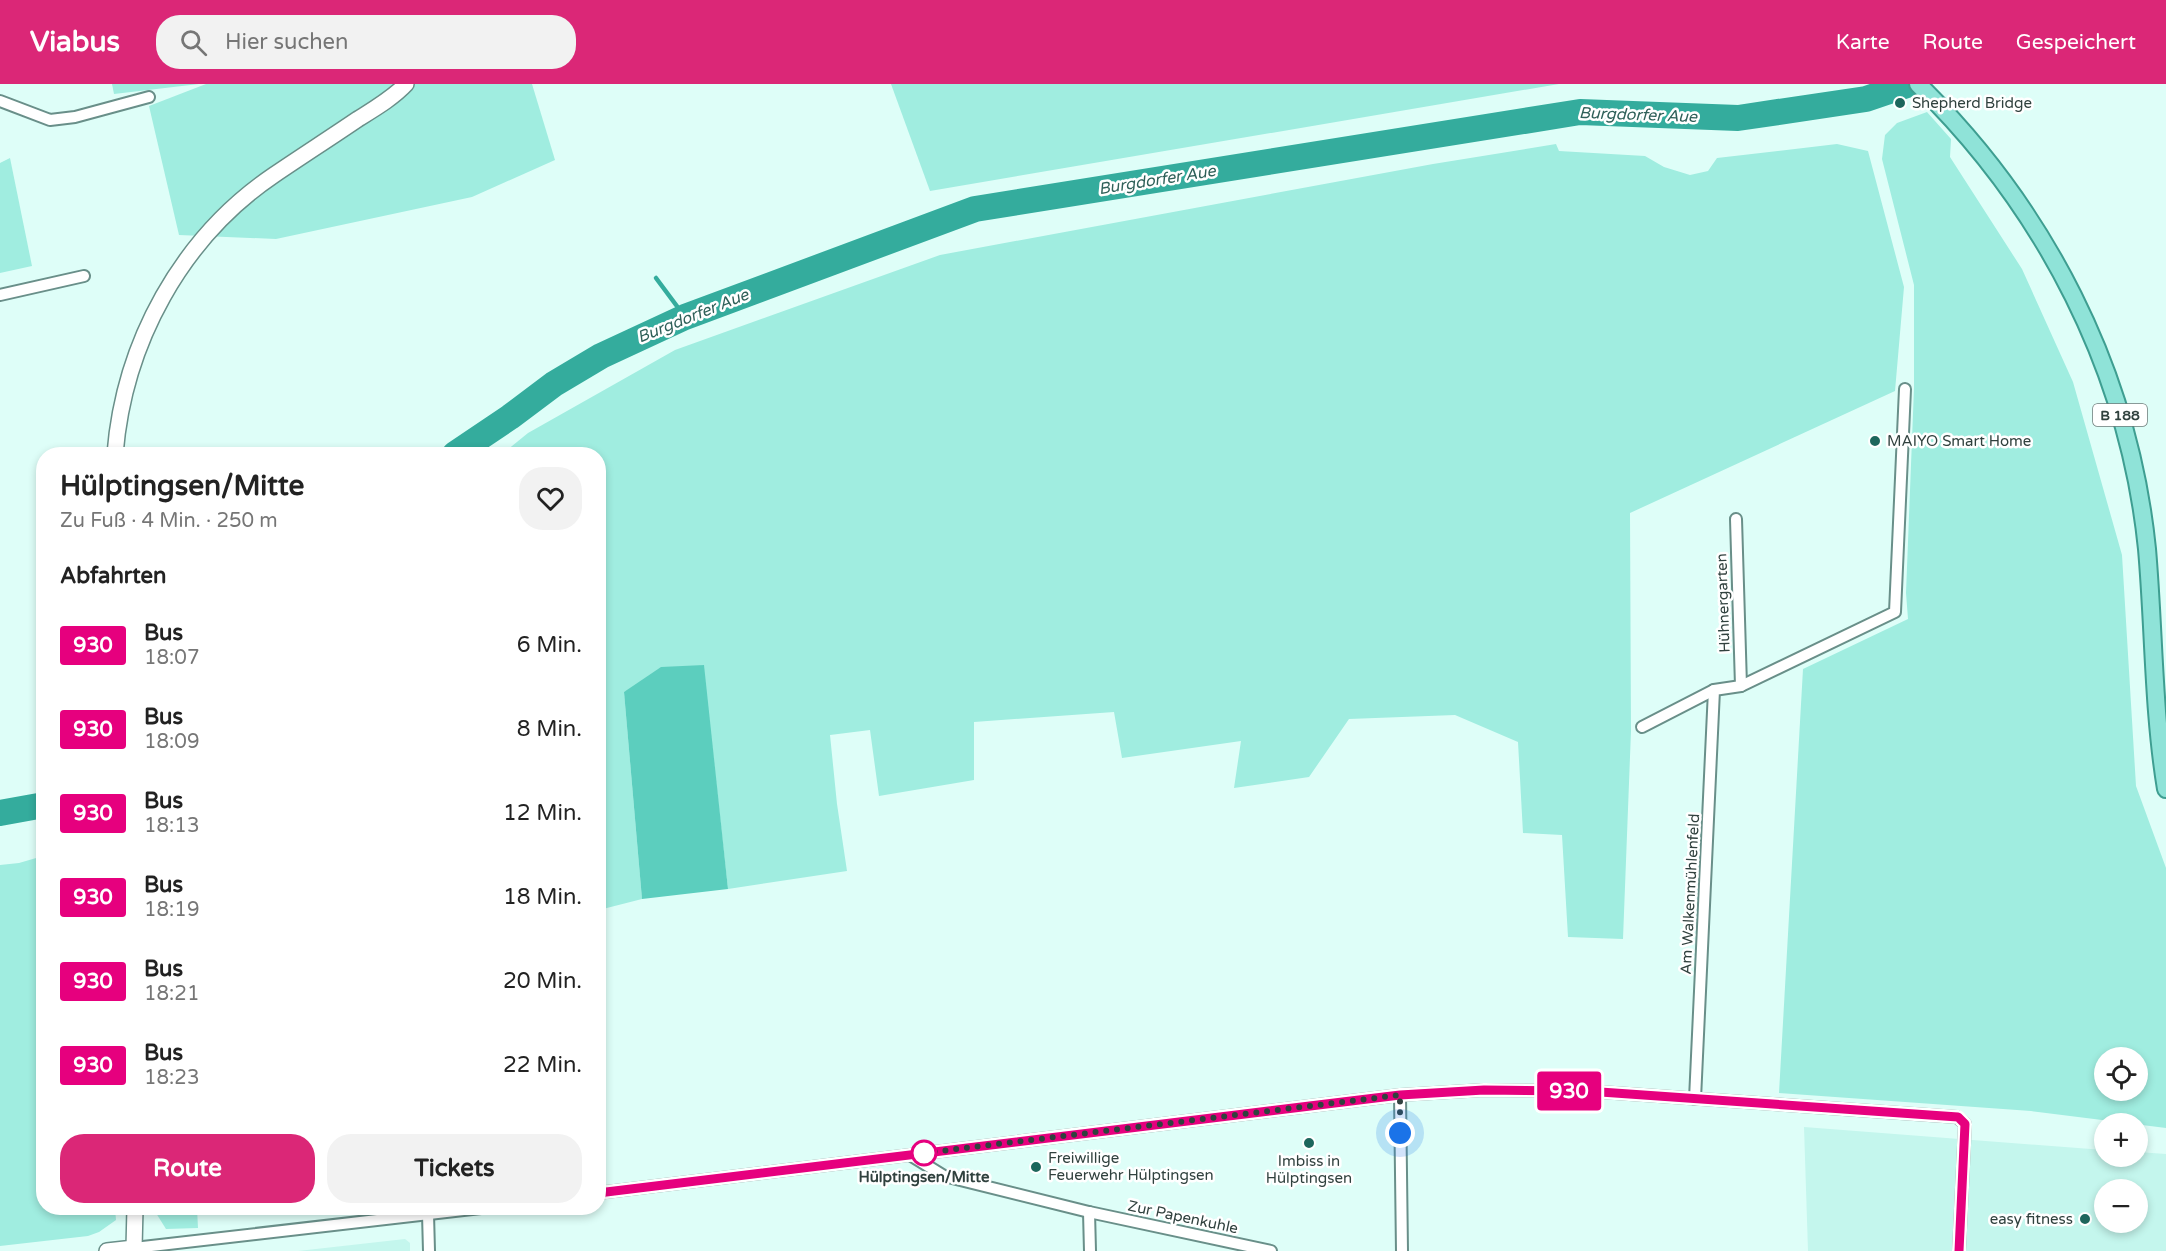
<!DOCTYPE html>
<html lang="de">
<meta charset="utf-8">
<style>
body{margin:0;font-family:"Varela Round",sans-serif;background:#f2f2f2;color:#222;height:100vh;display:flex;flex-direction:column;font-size:22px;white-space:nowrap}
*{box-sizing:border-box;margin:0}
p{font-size:20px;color:#767676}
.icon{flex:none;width:33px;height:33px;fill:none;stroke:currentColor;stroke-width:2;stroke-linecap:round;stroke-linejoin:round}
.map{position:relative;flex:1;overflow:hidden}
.panel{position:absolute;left:36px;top:363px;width:570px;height:768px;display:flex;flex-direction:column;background:#fff;border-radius:24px;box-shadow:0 3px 9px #0003}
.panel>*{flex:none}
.badge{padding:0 12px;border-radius:4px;font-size:21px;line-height:39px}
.fabs{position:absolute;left:2094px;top:963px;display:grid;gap:12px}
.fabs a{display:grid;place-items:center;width:54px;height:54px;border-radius:50%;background:#fff;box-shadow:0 3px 9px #0003;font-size:30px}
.you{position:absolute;width:30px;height:30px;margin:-15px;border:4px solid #fff;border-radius:50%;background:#1a73e8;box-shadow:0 0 0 9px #1a73e833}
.map>.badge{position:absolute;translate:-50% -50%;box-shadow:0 0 0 3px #fff}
h2{padding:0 24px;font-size:22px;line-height:54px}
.round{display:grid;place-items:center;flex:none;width:63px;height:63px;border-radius:24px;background:#f2f2f2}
.head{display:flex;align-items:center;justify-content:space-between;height:102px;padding:0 24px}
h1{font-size:28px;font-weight:700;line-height:45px}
.action{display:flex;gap:12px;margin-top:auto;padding:12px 24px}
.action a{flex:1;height:69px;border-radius:24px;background:#db2777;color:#fff;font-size:24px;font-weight:700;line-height:69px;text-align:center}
.action a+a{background:#f2f2f2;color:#222}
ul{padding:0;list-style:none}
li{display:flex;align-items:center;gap:18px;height:84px;padding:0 24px}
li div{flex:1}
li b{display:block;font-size:22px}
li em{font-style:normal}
li .badge{min-width:66px;font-weight:700;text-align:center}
header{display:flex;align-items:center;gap:36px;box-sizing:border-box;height:84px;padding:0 30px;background:#db2777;color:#fff}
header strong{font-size:28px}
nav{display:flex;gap:33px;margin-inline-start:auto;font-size:21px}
.search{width:420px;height:54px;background:#f2f2f2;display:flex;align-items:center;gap:15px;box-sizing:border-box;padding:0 21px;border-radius:24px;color:#767676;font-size:22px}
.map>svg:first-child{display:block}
</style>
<header>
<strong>Viabus</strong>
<div class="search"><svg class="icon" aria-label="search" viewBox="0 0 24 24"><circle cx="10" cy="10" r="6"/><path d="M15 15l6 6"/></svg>Hier suchen</div>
<nav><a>Karte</a><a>Route</a><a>Gespeichert</a></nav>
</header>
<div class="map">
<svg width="2166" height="1167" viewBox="0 0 2166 1167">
<rect width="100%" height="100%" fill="#defef8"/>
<g fill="#c4f6ed" fill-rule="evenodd">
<path d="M1804 1043 2104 1066V1072H2138V1068L2166 1070V1167H1808ZM2104 1106H2138V1138H2104Z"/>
<polygon points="405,1155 410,1159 410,1167 298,1167"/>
</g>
<g fill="#a0ede0" fill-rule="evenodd">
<polygon points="112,0 199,0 114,10"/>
<polygon points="206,0 532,0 555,76 472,113 276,155 179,151 149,22"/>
<polygon points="891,0 1559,0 930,107"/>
<path d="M1927 28 1951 55 1950 73 2022 185 2073 298 2122 471 2136 702 2166 784V1044L2031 1027 1779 1009 1803 585 1908 535 1906 509 1914 304V201L1882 75 1885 51 1897 39ZM2104 974H2138V1006H2104Z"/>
<polygon points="1556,60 1559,67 1645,72 1664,83 1690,91 1708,87 1717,74 1837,60 1868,67 1904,203 1895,307 1630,429 1631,647 1623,855 1568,853 1562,751 1523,749 1518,658 1455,631 1349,635 1309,693 1234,704 1241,657 1122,674 1114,628 974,638 974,696 879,712 870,646 830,651 837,720 847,787 728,805 703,581 624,608 642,815 599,826 598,370 502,370 528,349 675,266 940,171 1433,80"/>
<polygon points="10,74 32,182 0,189 0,79"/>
<polygon points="43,772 44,1124 115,1124 116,1136 99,1148 88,1152 0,1162 0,781 19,779"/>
<polygon points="144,1124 197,1124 198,1144 166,1145 156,1129 144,1128"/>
</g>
<polygon fill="#5ccebe" points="704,581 728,805 642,815 624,608 661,583"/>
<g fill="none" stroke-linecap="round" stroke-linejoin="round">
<polyline stroke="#34ac9d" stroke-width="4.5" points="656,194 685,233"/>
<g stroke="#34ac9d" stroke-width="26">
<polyline points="455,370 510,333 554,300 601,272 685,233 975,125 1580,28 1738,34 1866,15 1910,0"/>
<polyline points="0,729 44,721"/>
</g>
<g stroke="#698f89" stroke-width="14">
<g id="street">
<polyline points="0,17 50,36 75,33 149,13"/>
<polyline points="0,211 84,192"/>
<polyline points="1736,435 1741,602"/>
<polyline points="1642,643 1714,606"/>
<polyline points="1400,1011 1402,1167"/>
<polyline points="1695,1015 1714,606 1741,602 1895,528 1905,305"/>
<polyline points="910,1071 944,1092 1089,1128 1271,1167"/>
<polyline points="598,1109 1400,1011 1484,1006 1586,1007 1957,1033 1965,1040 1959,1167"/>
<polyline points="1089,1128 1090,1167"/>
<polyline points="428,1130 429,1167"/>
<polyline points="134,1167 134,1164 481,1124"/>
</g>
</g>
<g stroke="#698f89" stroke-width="18">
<g id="secondary">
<path d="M115 370C124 259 181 154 274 91 302 72 330 54 358 35 374 25 393 14 406 0"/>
<polyline points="107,1167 134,1164 135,1124"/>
</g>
</g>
<g stroke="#3e9e91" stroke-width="20">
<path id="primary" d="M1918 0C2045 124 2129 287 2147 465 2154 545 2153 626 2166 705"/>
</g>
<use href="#street" stroke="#fff" stroke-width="10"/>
<use href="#secondary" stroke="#fff" stroke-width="15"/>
<use href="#primary" stroke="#8fe3d8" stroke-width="16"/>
</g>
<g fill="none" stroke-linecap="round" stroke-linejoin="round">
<g stroke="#fff" stroke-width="14">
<polyline id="line" points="598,1109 1400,1011 1484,1006 1586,1007 1958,1033 1965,1040 1959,1167"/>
</g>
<use href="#line" stroke="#e6007e" stroke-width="9"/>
<polyline stroke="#30413e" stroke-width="6" stroke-dasharray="0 10.8" points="924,1069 1400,1011 1400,1049"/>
</g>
<g fill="#1d665c" stroke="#fff" stroke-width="2">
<circle cx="1900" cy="19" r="6"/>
<circle cx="1875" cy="357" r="6"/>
<circle cx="1309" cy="1059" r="6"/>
<circle cx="1036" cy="1083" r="6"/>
<circle cx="2085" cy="1135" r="6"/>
</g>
<circle fill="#fff" stroke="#e6007e" stroke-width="3" cx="924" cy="1069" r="12"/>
<g text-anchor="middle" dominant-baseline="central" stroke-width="5" stroke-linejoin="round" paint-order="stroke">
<rect fill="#fff" stroke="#6e7a78" stroke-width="1.5" x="2093" y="320" width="54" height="22" rx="4.5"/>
<g font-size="14" font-weight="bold" fill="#30413e">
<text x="2120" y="331">B 188</text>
</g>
<g font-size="15" fill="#30413e" stroke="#fff" text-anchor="start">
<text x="1912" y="19">Shepherd Bridge</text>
<text x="1887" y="357">MAIYO Smart Home</text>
<text x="1048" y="1074">Freiwillige<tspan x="1048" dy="17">Feuerwehr Hülptingsen</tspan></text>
<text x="1309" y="1077" text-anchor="middle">Imbiss in<tspan x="1309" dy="17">Hülptingsen</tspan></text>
<text x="2073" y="1135" text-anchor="end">easy fitness</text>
</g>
<g font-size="15" fill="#30413e" stroke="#fff">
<text transform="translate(1723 519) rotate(-92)">Hühnergarten</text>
<text transform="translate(1690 810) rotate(-87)">Am Walkenmühlenfeld</text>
<text transform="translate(1183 1133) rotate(12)">Zur Papenkuhle</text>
</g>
<g font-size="15" font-weight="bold" fill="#30413e" stroke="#fff">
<text x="924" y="1093">Hülptingsen/Mitte</text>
</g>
<g font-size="16" font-style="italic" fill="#2f6059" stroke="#fff">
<text transform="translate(1638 31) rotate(2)">Burgdorfer Aue</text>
<text transform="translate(1157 96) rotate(-9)">Burgdorfer Aue</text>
<text transform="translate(693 232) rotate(-22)">Burgdorfer Aue</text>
</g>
</g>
</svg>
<div class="fabs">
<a><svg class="icon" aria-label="locate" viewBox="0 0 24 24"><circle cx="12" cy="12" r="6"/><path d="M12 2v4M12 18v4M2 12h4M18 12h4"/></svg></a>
<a>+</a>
<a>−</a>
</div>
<div class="you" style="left:1400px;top:1049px"></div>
<b class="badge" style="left:1569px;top:1007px;background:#e6007e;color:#fff">930</b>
<section class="panel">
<div class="head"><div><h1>Hülptingsen/Mitte</h1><p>Zu Fuß · 4 Min. · 250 m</p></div><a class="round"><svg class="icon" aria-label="heart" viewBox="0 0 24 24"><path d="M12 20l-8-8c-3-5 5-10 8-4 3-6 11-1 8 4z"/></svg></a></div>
<h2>Abfahrten</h2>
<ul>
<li><span class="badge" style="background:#e6007e;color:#fff">930</span><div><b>Bus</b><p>18:07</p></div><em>6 Min.</em></li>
<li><span class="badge" style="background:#e6007e;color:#fff">930</span><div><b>Bus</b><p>18:09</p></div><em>8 Min.</em></li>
<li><span class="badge" style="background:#e6007e;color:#fff">930</span><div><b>Bus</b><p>18:13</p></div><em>12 Min.</em></li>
<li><span class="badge" style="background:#e6007e;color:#fff">930</span><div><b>Bus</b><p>18:19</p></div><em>18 Min.</em></li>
<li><span class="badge" style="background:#e6007e;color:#fff">930</span><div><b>Bus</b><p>18:21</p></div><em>20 Min.</em></li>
<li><span class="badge" style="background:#e6007e;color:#fff">930</span><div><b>Bus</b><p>18:23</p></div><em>22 Min.</em></li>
</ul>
<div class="action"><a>Route</a><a>Tickets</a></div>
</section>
</div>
